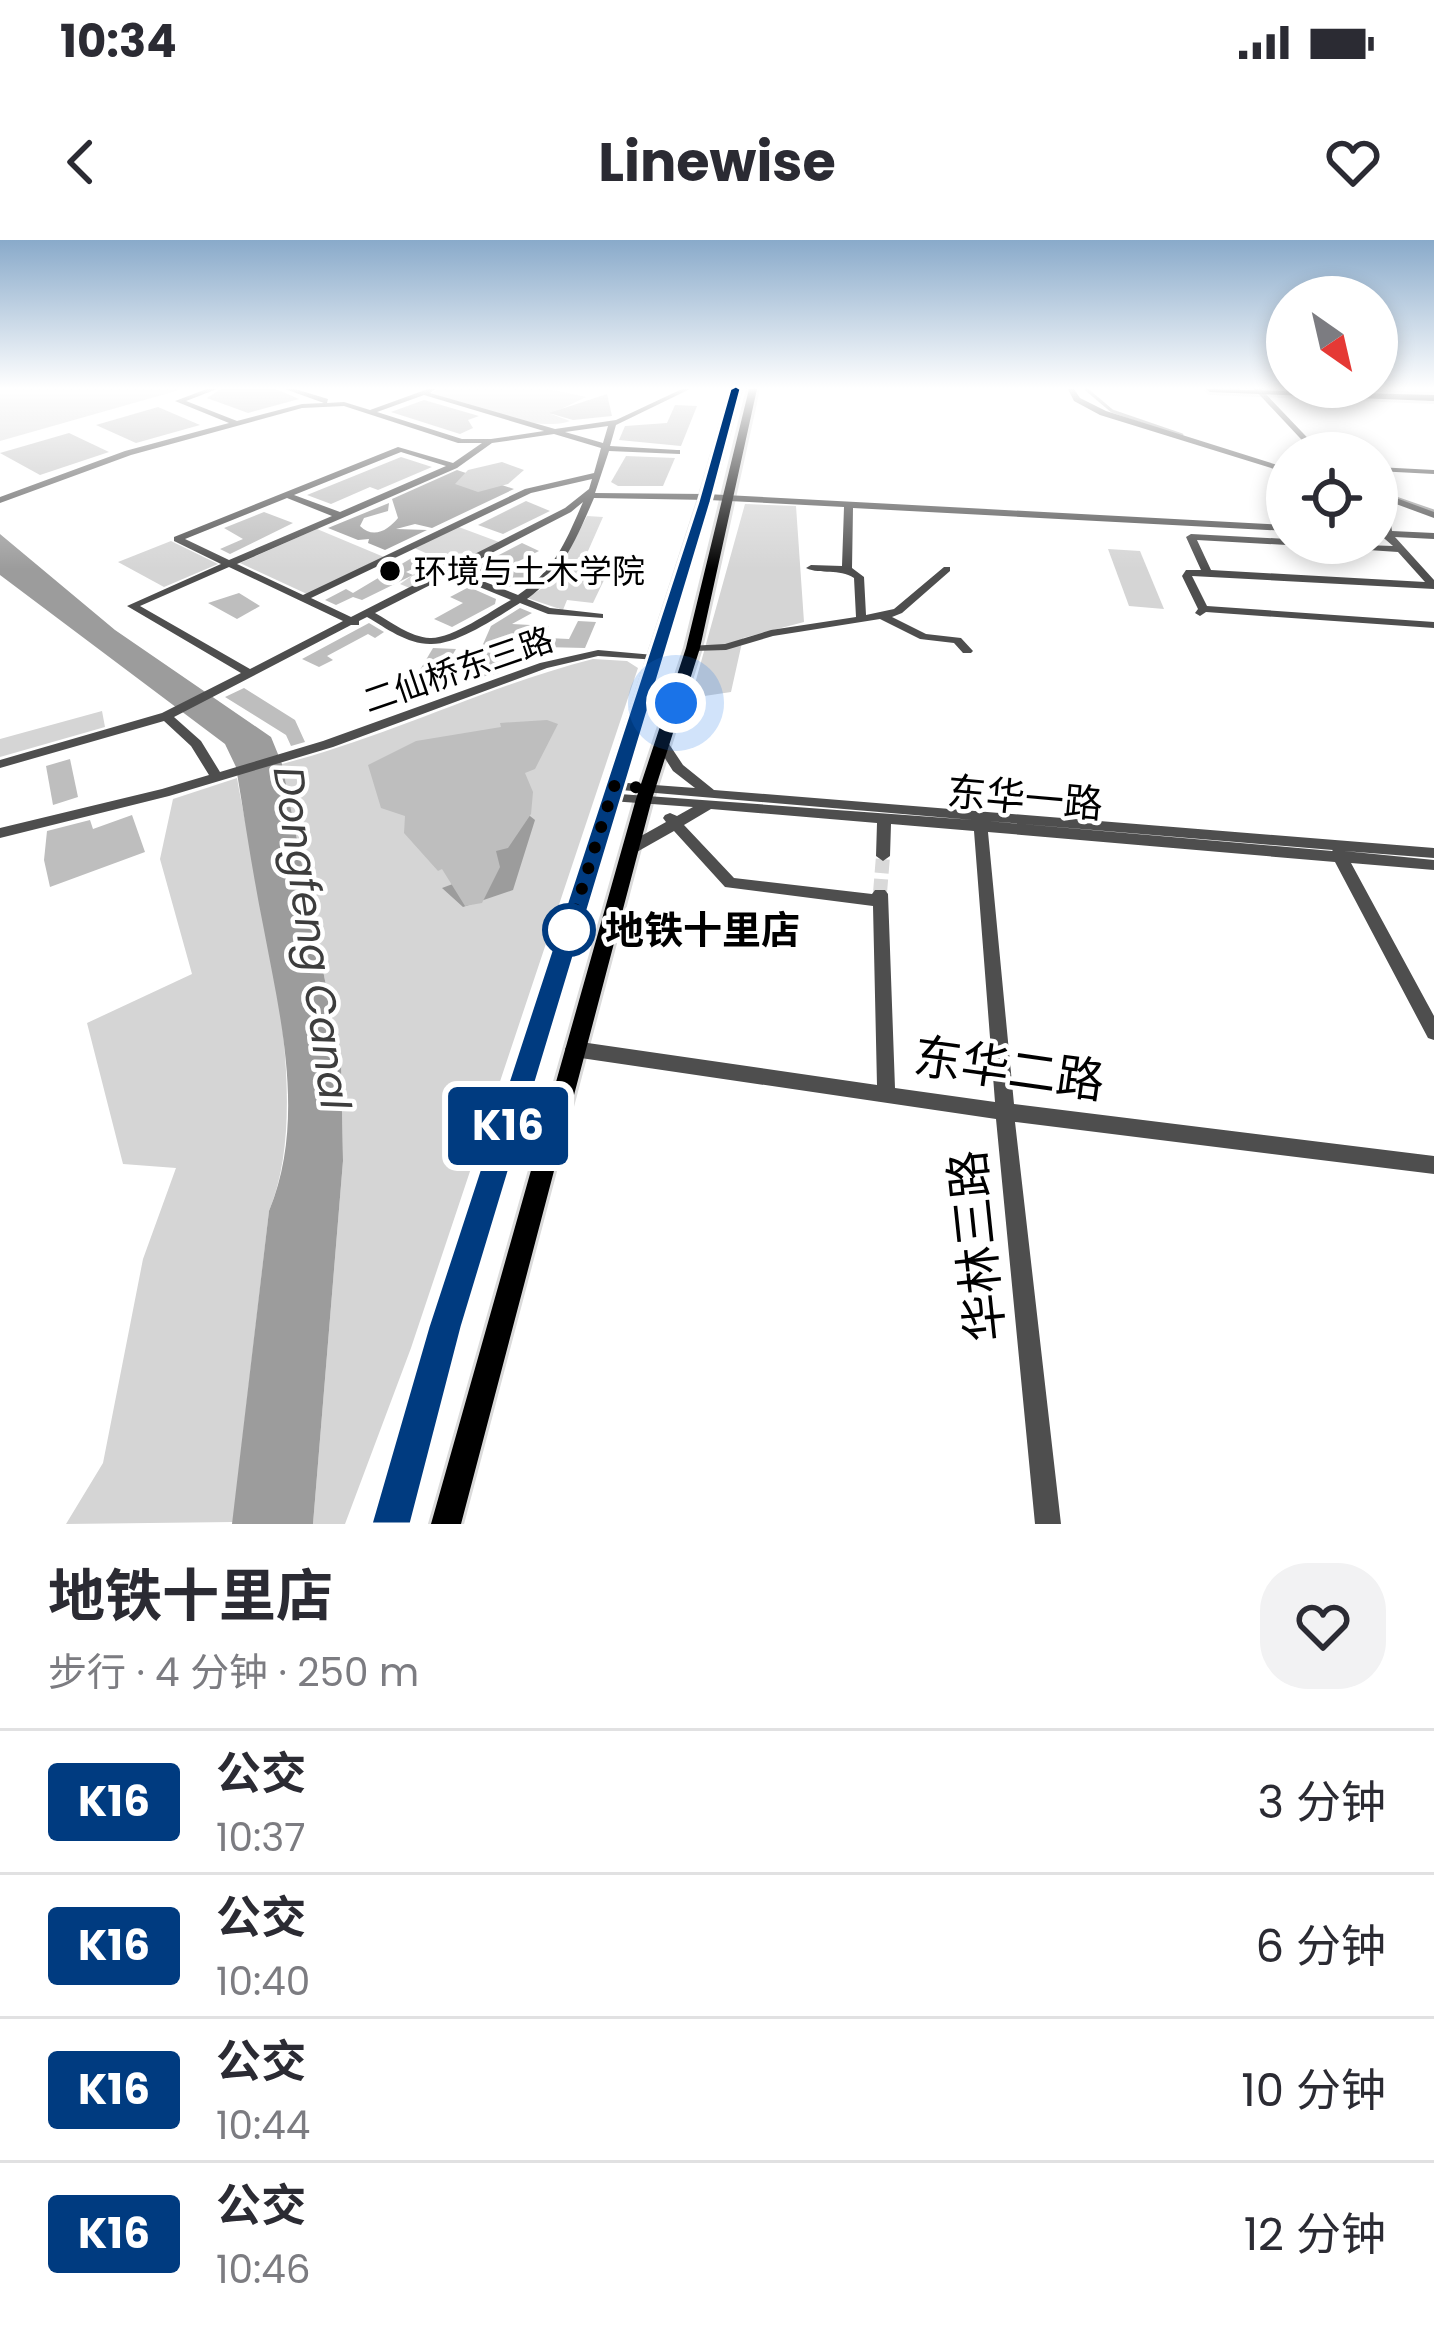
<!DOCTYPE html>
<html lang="zh">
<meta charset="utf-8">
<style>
body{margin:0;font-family:Poppins,"Noto Sans SC",sans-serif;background:#f2f2f3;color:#2b2b33;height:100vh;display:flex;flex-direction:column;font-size:45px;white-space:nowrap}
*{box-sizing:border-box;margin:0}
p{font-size:39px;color:#7c7c81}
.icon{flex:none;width:66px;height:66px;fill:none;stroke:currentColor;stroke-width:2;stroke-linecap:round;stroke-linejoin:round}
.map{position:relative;height:1284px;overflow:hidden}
.panel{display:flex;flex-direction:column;background:#fff;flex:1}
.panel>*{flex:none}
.badge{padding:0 24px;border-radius:9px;font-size:42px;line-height:78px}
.needle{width:78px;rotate:146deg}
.tools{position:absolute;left:1266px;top:36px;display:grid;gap:24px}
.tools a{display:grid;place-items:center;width:132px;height:132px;border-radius:50%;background:#fff;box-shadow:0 6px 18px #0003;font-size:60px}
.you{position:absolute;width:60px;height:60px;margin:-30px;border:9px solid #fff;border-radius:50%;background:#1a73e8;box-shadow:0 0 0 18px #1a73e833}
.map>.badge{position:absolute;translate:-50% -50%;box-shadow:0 0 0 6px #fff}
.round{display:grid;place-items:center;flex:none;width:126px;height:126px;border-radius:48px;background:#f2f2f3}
.headline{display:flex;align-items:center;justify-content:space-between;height:204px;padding:0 48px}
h1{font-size:57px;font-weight:700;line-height:90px}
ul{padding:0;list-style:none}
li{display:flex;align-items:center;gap:36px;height:144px;padding:0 48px;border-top:3px solid #e1e1e2}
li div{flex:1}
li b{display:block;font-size:45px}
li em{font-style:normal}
li .badge{min-width:132px;font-weight:700;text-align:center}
.status{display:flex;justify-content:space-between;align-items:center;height:84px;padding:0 60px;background:#fff;direction:ltr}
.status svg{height:33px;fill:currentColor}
header{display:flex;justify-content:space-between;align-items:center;height:156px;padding:0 48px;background:#fff;font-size:54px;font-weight:700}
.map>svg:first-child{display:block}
</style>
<div class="status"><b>10:34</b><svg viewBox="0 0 49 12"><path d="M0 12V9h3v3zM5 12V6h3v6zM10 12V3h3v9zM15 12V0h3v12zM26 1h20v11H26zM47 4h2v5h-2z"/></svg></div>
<header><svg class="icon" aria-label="back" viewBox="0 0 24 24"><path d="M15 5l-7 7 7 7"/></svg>Linewise<svg class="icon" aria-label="heart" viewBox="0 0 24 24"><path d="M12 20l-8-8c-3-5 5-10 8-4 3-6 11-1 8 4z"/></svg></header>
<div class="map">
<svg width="1434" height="1284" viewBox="0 0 1434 1284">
<rect width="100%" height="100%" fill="#fff"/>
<g fill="#d5d5d5">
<polygon points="11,149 183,149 0,201 0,150"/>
<path d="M438 149H548L586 157 551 174 570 181C542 193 462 166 432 153Z"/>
<polygon points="745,264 796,266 804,382 743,398 731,452 691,458"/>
<polygon points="587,276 603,277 577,336 605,338 593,363 567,360 563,370 527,358 553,341"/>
<polygon points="456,286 499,302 412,349 400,344 437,318 412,307"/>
<polygon points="317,289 384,317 307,354 240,323"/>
<polygon points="171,301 218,324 164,347 118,322"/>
<polygon points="1108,309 1140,311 1164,369 1129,366"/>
<path d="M593 419 627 421 638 428 411 1108 345 1284H313L343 921 341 821 282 524C388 497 487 446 593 419Z"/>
<polygon points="102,471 105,487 0,517 0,499"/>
<path d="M237 538C258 657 316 859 269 971L233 1282 66 1284 103 1223 143 1019 176 928 123 924 87 783 192 734 160 619 173 559Z"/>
</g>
<g fill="#9c9c9c">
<path d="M457 230 514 249 432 288 415 284 396 289 427 290 385 310 368 303 369 299 358 300 328 288 389 263 388 271 364 278 360 286C374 300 389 289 398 278L392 259Z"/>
<path d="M0 294 115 390 271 497 282 524 341 821 343 921 313 1284H232L269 971C306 882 281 780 264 690 253 636 245 581 236 527L225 504 0 335Z"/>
<polygon points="530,576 535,580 513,650 463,667 442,648 485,632 513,578"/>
</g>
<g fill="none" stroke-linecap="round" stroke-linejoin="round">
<g stroke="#9c9c9c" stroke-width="3">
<polyline points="1086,149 1112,171 1182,195"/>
<polyline points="1390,256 1434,271"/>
</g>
</g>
<g fill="#bebebe">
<polygon points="221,149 276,149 299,159 248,173 207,158"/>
<polygon points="607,154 612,176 573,180 549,173"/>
<polygon points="424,160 479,176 468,180 473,188 460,194 391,172"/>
<polygon points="675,165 697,166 681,206 619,200 625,186 667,183"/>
<polygon points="158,167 200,185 136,203 96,185"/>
<polygon points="69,193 109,212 40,235 0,213"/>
<polygon points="626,216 675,218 663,246 618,246 611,242"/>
<polygon points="401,217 432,227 378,250 370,247 331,264 307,255"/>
<polygon points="502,222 524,230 508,244 478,252 455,244 468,230"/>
<polygon points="526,261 550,271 503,294 478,285"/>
<polygon points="264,272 293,283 230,314 220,309 243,299 224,288"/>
<polygon points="522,303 539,311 517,322 538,331 509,347 468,331"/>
<polygon points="415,316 427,322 406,332 413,335 362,360 353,357 336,365 325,360 346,349 353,353"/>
<polygon points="469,347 496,359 495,364 452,387 434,379 463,363 450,357"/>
<polygon points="239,353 260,366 237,379 208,363"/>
<polygon points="520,368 532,373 512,384 549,386 541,403 514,402 499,433 472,439 483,418 477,418 491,386"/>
<polygon points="578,381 596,382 585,408 543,407 548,398 569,399"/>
<polygon points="369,383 384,392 375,398 368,394 327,416 333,420 319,427 302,419"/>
<polygon points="433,408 456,409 440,436 417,435"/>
<polygon points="244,448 295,480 305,502 291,506 286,495 225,457"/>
<polygon points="547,480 558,484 535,529 525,533 533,552 531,574 508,608 496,611 500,627 482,663 465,666 442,629 438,631 404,593 405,576 381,568 368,525 416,501 501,487 500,483"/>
<polygon points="70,519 78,557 53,565 46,526"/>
<polygon points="132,575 145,612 50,647 44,620 47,591 90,580 93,589"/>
</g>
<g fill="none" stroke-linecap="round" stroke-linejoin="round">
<polyline stroke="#d9d9d9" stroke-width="14" stroke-dasharray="14 6" stroke-linecap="butt" points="880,653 883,616"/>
<g stroke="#dbdbdb" stroke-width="6">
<g id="major">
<polygon points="732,149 740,149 709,262 458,1087 406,1284 376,1284 432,1087 699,262"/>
<polygon points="749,149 757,149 700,408 652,559 461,1284 431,1284 636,559 686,408"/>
<polygon points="1206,149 1434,155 1434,161 1210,152"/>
</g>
</g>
<g fill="#4e4e4e" fill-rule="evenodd">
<path d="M207 149H217L186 161 237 181 302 164 324 163 285 149H295L328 159 327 163 344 162 370 170 428 149H435L430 153 555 189 616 180 682 149H690L616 185 610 206 677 210H680V214L609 211 595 253 706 254 1287 285V291L853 268 852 328 864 337 866 375 894 369 944 327H950V331L902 373 892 377 926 394 961 398 973 411 971 413H963L954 403 920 399 880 379 773 396 726 410 693 411 689 410V406L725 404 771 390 856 377 854 338C839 328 821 335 806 328L811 325 842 326 844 267 709 260 594 258C577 297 563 333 527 359L550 368 603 374V378L548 374 520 363C497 377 457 405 430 404 407 404 386 388 367 377L359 381V385H351L174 477 201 501 220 532 323 501 540 423 598 410 654 415 658 416V420L598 416 547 428 333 507 169 556 0 598V588L162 549 209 535 191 506 164 481 0 528V520L162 473 241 433 127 366 221 324 174 301V297L398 207 453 223 482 203H458L344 166 302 168 131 215 0 263V257L125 211 229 183 175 161ZM424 155 544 191 491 199H462L377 172ZM608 186 603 203 565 192ZM554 194 601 208 594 233 525 249 303 355 237 324 457 228 492 203ZM401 212 446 226 340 272 294 255ZM592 239 589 249 565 268 351 377 311 358 531 253ZM287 258 332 276 229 320 185 299ZM583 262C566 301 555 330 518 355L457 331 571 272ZM229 327 343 381 250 429 140 366ZM450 335 511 360C491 371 452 399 430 398 410 397 391 382 375 373Z"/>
<polygon points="1068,149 1074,149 1080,158 1106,171 1287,228 1287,233 1100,175 1074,161"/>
<polygon points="1254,149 1261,149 1322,213 1314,213"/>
<polygon points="1377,227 1434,230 1434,234 1377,231"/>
<polygon points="1377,251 1434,272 1434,278 1377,257"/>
<polygon points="1377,272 1391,284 1392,291 1434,293 1434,299 1395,297 1434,340 1434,349 1192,336 1207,366 1434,382 1434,388 1206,372 1200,376 1195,373 1198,369 1182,336 1186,330 1201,330 1186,297 1191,294 1287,299 1287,303 1291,303 1287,305 1197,300 1211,330 1425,342 1398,312 1309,306 1304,303 1393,306 1378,293 1383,287 1377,280"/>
<path d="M662 500 667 501 683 525 714 550 1434 608V618L1344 611 1434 620V630L1351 623 1434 776V800L1428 798 1335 622 988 592 1014 864 1434 916V934L1015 882 1061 1284H1035L996 879 574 817 568 814 565 809 568 804 574 801 877 845 873 666 725 647 674 591 635 613H625L623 609 625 605 666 582 663 578 665 575 670 573 677 576 693 567 611 561 604 556 606 553 973 580 609 549 607 546 609 543 614 542 695 548 673 531 656 504ZM711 569 877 583 876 616 883 621 890 616 891 584 974 591 995 862 895 848 888 654 885 650H875L872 654 734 638 684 585ZM987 581 1333 610 1332 611Z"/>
</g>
<use href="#major" fill="#000" fill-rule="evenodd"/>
</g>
<linearGradient id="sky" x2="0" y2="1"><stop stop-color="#89aaca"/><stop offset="0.45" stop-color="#fff"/><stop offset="1" stop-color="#fff" stop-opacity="0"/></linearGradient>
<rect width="1434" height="329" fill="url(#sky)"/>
<polygon fill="#003b80" stroke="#fff" stroke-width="3" points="736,146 741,149 711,262 462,1087 411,1284 371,1284 428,1087 698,262 730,149"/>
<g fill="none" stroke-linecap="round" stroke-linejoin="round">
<polyline stroke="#000" stroke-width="12" stroke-dasharray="0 21.6" points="569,690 614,546 647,548 676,463"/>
</g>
<circle fill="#000" stroke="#fff" stroke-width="4.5" cx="390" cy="331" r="12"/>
<circle fill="#fff" stroke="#003b80" stroke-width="6" cx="569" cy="690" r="24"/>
<g text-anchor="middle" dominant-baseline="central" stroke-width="9" stroke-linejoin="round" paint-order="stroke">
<g font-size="33" fill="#000" stroke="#fff" text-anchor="start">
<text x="414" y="331">环境与土木学院</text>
</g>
<g font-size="33" fill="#000" stroke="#fff">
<text transform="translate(458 430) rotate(-19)">二仙桥东三路</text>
</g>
<g font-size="39" fill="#000" stroke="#fff">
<text transform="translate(1025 558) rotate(5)">东华一路</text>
</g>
<g font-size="39" font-weight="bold" fill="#000" stroke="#fff" text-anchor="start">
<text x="605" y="690">地铁十里店</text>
</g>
<g font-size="42" font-style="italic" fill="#3d3d3d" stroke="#fff">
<text transform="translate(312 698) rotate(82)">Dongfeng Canal</text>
</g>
<g font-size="48" fill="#000" stroke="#fff">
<text transform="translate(1009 829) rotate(8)">东华二路</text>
<text transform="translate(977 1006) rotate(-96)">华林三路</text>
</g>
</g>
</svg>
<div class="tools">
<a><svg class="needle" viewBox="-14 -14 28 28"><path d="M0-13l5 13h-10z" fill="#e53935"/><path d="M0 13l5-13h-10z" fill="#7c7c81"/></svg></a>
<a><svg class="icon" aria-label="locate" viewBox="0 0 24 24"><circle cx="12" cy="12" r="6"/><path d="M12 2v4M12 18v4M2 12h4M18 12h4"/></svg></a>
</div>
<div class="you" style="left:676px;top:463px"></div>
<b class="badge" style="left:508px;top:886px;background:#003b80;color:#fff">K16</b>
</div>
<section class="panel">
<div class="headline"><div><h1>地铁十里店</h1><p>步行 · 4 分钟 · 250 m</p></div><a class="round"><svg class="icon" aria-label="heart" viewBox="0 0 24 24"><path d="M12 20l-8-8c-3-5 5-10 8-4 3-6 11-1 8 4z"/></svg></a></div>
<ul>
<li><span class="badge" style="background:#003b80;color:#fff">K16</span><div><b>公交</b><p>10:37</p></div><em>3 分钟</em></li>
<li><span class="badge" style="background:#003b80;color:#fff">K16</span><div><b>公交</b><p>10:40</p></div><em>6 分钟</em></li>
<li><span class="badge" style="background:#003b80;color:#fff">K16</span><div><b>公交</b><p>10:44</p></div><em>10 分钟</em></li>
<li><span class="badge" style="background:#003b80;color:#fff">K16</span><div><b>公交</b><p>10:46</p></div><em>12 分钟</em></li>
</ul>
</section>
